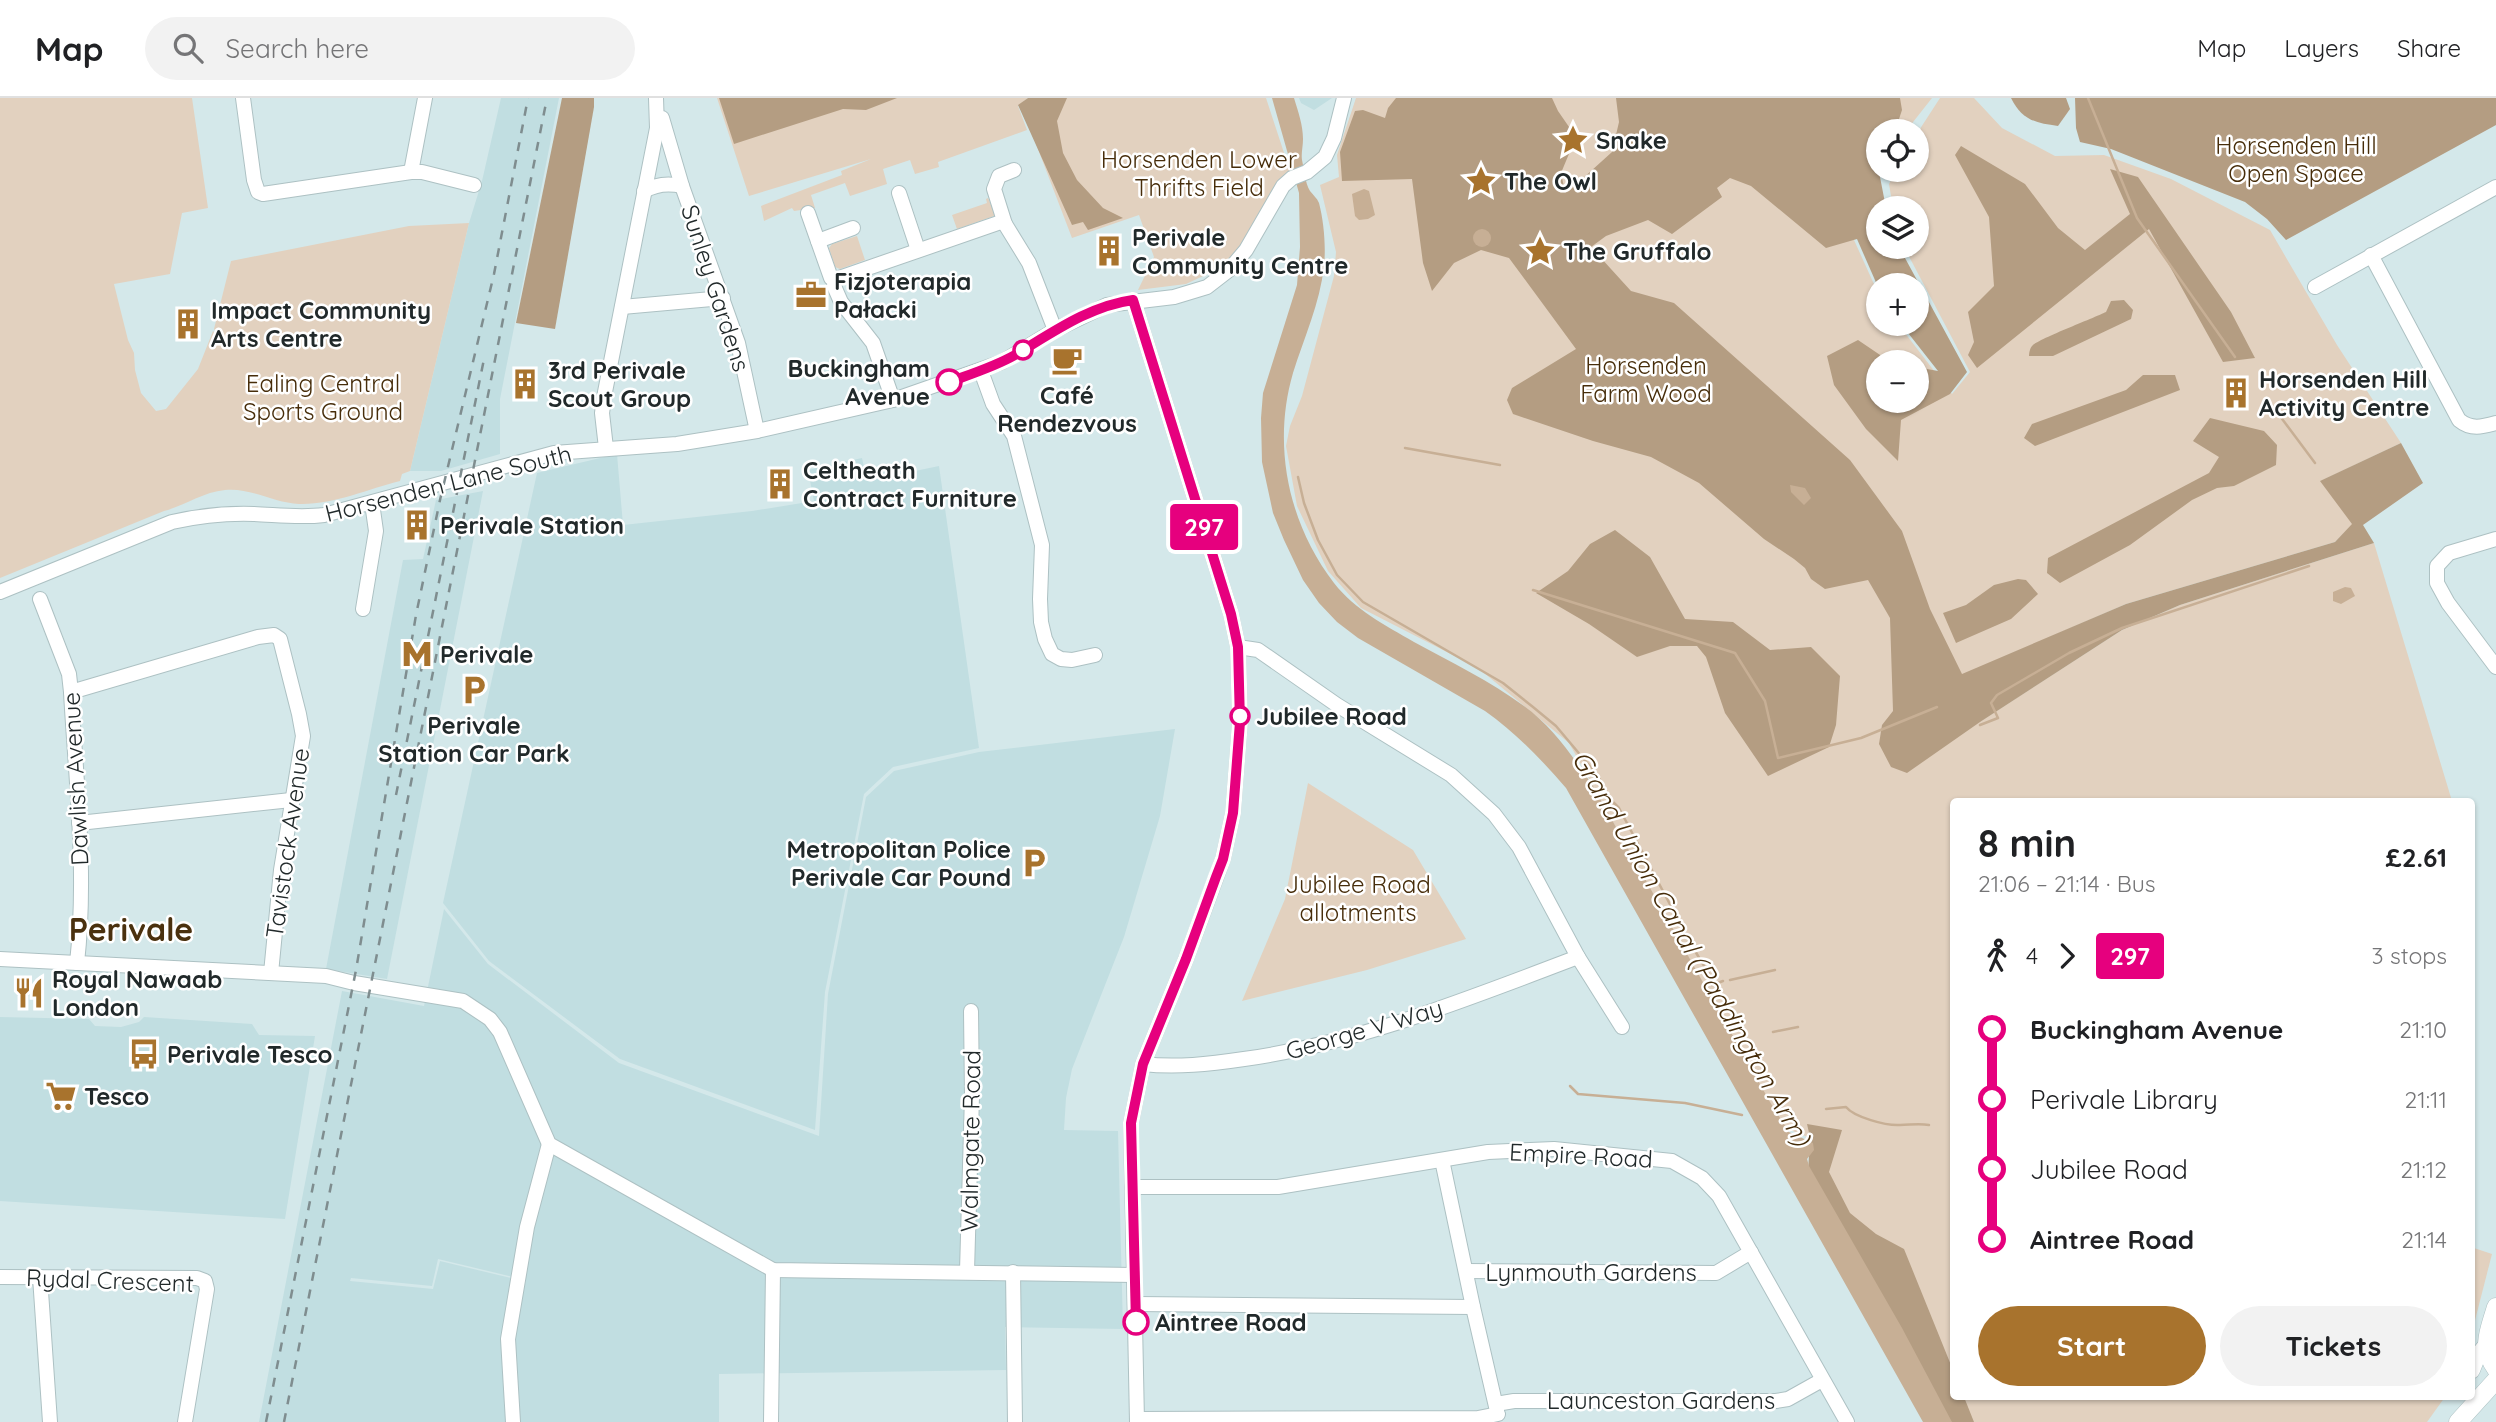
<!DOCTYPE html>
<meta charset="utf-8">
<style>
body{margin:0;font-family:Quicksand,sans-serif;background:#f2f2f2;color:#202124;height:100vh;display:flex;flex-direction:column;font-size:26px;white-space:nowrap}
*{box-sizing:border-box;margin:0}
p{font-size:23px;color:#757577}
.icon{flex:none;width:38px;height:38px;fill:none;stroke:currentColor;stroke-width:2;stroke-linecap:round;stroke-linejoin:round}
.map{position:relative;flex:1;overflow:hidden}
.panel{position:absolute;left:1950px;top:700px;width:525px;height:602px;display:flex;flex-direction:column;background:#fff;border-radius:7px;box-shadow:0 2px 5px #0004}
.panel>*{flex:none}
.badge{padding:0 14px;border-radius:5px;font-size:24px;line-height:46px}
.buttons{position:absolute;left:1866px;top:21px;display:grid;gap:14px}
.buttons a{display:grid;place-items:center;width:63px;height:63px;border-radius:50%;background:#fff;box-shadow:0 2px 5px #0004;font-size:35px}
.map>.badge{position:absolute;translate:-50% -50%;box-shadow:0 0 0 4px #fff}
.legs{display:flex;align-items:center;gap:10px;height:77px;padding:0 28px;font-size:23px}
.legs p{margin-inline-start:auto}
.head{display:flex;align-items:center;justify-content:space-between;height:119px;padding:0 28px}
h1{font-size:38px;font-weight:800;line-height:52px}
.action{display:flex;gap:14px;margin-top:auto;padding:14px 28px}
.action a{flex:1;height:80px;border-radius:42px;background:#a8732d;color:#fff;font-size:28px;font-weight:800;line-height:80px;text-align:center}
.action a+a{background:#f2f2f2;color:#202124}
ul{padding:0 28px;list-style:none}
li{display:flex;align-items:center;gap:24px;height:70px;font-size:26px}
li i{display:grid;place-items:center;width:10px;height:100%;margin:0 9px;background:currentColor}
li i::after{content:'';width:18px;height:18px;margin:-9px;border:5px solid;border-radius:50%;background:#fff}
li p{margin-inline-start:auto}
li:first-child i{background:linear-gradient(#0000 50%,currentColor 0)}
li:last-child i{background:linear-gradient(currentColor 50%,#0000 0)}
header{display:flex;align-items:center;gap:42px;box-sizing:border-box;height:98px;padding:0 35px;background:#fff;border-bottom:2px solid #e0e0e0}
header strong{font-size:33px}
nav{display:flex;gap:38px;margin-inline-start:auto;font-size:24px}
.search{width:490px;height:63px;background:#f2f2f2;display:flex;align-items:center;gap:18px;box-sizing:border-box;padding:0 24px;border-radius:38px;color:#757577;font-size:26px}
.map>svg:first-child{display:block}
</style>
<header>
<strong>Map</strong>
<div class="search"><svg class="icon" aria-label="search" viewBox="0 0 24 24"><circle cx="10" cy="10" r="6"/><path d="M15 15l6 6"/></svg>Search here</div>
<nav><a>Map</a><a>Layers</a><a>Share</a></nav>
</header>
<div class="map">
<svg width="2496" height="1324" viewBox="0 0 2496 1324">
<rect width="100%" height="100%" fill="#d4e8ea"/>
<g fill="#c1dee1">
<polygon points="501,0 559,0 500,301 500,356 441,373 410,373 469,125 482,83"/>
<polygon points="1299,0 1332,0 1314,12 1301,5"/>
<polygon points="617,356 623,427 752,413 814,403 808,372 862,360 867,383 939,368 979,650 893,669 864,696 825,894 815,1032 620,961 489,863 443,805 537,375"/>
<polygon points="483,393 387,881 326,871 403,462 423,461 436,402"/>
<polygon points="1175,631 1160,718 1124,839 1072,971 1066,1000 1064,1032 1118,1033 1123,1231 1005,1229 1006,1272 719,1276 719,1324 517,1324 512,1242 526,1182 438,1161 432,1188 351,1180 350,1183 433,1191 440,1163 515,1181 506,1324 259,1324 342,893 424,908 444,811 488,866 619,965 819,1038 828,896 866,699 894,673 979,654"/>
<polygon points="0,919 89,921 95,928 121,929 139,924 144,919 252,926 259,937 315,938 285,1121 0,1103"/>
</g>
<g fill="#e2d1bf" fill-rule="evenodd">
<path d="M0 0H192L208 110 182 115 170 176 114 186 128 242 134 255 135 272 141 295 156 313 166 311 198 271 213 233 219 239 228 240 220 238 214 231 231 163 409 128 469 125 410 373 402 376 400 383C368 391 333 407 299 406 274 405 249 389 225 392 203 394 184 408 164 413L0 480Z"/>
<polygon points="717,0 1028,0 1018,8 1027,32 938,64 939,69 915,76 910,62 883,71 887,86 850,98 845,85 811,97 815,110 794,113 792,110 764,123 761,108 842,77 841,73 871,61 749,98"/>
<polygon points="1033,0 1266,0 1290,73 1255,124 1246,145 1229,166 1186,186 1138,192 1154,159 1139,117 1072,140 1023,12"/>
<path d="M1356 0H1932L1906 33H1878V110L1834 136 1854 142 1878 195V226H1898L1952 296 1970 274 1904 149H1916V110H1893L1889 86 1897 72H1916V37L1940 0H1974L2002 30 2055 58 2104 57 2171 81 2270 132 2337 247 2401 345 2321 383 2353 426 2335 444 2126 506 1962 577 1981 623 2122 532 2180 507 2374 445 2452 703 1953 704V1298L2445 1299 2427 1324H1944L1808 1076 1810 1040 1783 1029 1569 645 1478 570 1361 510 1328 473 1297 408 1286 348 1290 328 1302 298 1334 178 1336 154 1320 87 1339 79 1337 57ZM1878 264H1916V303H1878Z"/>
<polygon points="988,100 995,116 994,118 957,131 952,117 987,105 986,101"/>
<polygon points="857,138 865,162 840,171 835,169 829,150 832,146"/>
<polygon points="1308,685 1413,752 1466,841 1367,872 1242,903 1285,801"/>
<polygon points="2471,1149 2492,1156 2471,1238"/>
</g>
<g fill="#b49d82">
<polygon points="562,0 594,0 594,9 555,231 516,225"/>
<polygon points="719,0 897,0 866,12 843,11 734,46"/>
<polygon points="1028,0 1067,0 1057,23 1063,55 1077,82 1103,110 1123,120 1088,132 1083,124 1072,127 1018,7"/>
<polygon points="1396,0 1552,0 1558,13 1576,39 1561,75 1564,89 1570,92 1612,54 1619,24 1616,0 1900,0 1902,12 1895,33 1878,33 1878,72 1882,72 1880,79 1886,110 1878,110 1878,149 1899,149 1967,274 1950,296 1901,322 1898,363 1866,331 1834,287 1827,258 1858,242 1886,261 1898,264 1878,264 1878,303 1916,303 1916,269 1938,273 1901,226 1916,226 1916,187 1878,189 1857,141 1826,150 1751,88 1730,80 1717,90 1722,99 1672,136 1648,122 1606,138 1591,149 1631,193 1674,205 1850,362 1902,433 1930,511 1962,576 2126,506 2335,444 2352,426 2320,383 2401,345 2423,385 2363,427 2374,445 2180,507 2122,532 1980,624 1907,675 1891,669 1879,646 1882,627 1893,613 1890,520 1868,482 1825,491 1811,481 1805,470 1794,461 1764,441 1699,385 1651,359 1593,343 1513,316 1507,302 1512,290 1576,251 1509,160 1481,152 1454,165 1432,193 1423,165 1412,81 1342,83 1340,54 1355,13 1363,12 1385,20 1388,10"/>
<path d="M2011 0H2066L2070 11 2058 28C2035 25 2022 22 2011 0Z"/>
<polygon points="2075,0 2496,0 2496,27 2286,142 2267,121 2245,104 2111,51 2080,44 2076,30"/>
<polygon points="1961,48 2025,86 2058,130 2085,152 2130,116 2110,71 2138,79 2231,214 2255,260 2223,264 2149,131 1977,270 1968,257 1974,244 1968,214 1994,188 1989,119 1955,57"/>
<path d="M2124 202 2133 212 2131 221 2053 258H2029C2029 255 2030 250 2032 248 2036 242 2094 220 2106 214L2111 203Z"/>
<polygon points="2143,277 2175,277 2180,292 2035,348 2024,340 2032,326 2126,292"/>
<polygon points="2210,320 2264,333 2277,347 2276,367 2234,388 2217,390 2192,402 2130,447 2060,485 2047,475 2048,460 2209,375 2219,359 2193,343"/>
<polygon points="1615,432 1650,459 1685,521 1733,524 1770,552 1811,549 1840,578 1836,627 1829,649 1768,678 1725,615 1706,559 1697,548 1670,548 1637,559 1589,526 1536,495 1568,473 1590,446"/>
<polygon points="2018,481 2026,482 2038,496 2011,521 1956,545 1943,515 1966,507 1994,487"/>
<polygon points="1807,1026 1842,1032 1829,1074 1850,1115 1876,1136 1904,1151 1953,1272 1953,1298 1964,1299 1974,1324 1944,1324 1808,1076 1810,1039"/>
</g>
<g fill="#c7af95">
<path d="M1272 0H1294C1298 13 1303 27 1303 41 1303 49 1301 55 1302 62 1304 71 1305 85 1310 93 1313 97 1317 100 1319 105 1324 124 1326 149 1324 168 1320 205 1304 240 1293 275 1272 347 1288 425 1334 485 1355 512 1385 527 1414 544 1451 564 1490 583 1524 608 1553 629 1573 659 1593 688L1770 1004 1789 1034 1813 1045 1814 1052 1807 1061 1809 1068 1902 1230 1952 1324H1923L1566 690C1541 661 1516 635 1485 613L1358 540 1337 524 1319 505 1303 482 1284 442 1273 415 1262 364 1261 320 1263 295 1297 187 1300 149 1299 95Z"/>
<polygon points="1364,91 1369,93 1375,117 1368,121 1359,122 1355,118 1352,96"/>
<circle cx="1482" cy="140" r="9"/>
<polygon points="1790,387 1805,390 1811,400 1804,407 1791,394"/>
<polygon points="2345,489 2351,490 2355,498 2341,506 2333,503 2333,494"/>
</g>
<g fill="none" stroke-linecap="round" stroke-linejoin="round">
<g stroke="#c7af95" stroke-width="2.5">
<polyline points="2088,0 2137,120 2235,259"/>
<polyline points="2271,306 2315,365"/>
<polyline points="1405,350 1500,367"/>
<polyline points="1298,379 1304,405 1318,442 1337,477 1363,504 1503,585 1533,609 1556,628 1598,678 1611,702 1619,710 1692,848 1715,886"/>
<polyline points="1533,492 1735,555 1765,603 1778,660 1861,640 1937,609"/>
<polyline points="1980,627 1998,620 1991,605 1997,597 2069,555 2122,530 2309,468"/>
<polyline points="1730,882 1775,872"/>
<polyline points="1712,887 1723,883"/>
<polyline points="1773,934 1798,929"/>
<polyline points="1570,988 1578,996 1685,1005 1742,1017"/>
<path d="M1826 1011 1846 1009C1854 1019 1886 1028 1900 1027 1910 1027 1918 1025 1929 1027"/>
</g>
<g stroke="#adc1c3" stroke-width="16">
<g id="minor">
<polyline points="243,0 254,82 258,94 263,96 411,74 422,74 474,87"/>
<polyline points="662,20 682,88 738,245 757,333"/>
<polyline points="411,74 425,0"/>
<path d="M644 93C656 86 669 85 682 88"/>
<polyline points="899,95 918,152"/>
<polyline points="808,115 831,180 834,182"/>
<polyline points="1005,126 994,91 999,78 1014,72"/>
<polyline points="818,143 853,130"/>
<path d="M2371 157 2459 322C2471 332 2482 329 2496 325"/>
<polyline points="2315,189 2496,89"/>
<polyline points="1133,202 1231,516 1238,549 1240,624 1233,715 1223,761 1186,861 1143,966 1131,1025 1137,1324"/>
<polyline points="622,209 723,200"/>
<polyline points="981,273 993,306 1014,338 1042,447 1040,501 1041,524 1045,541 1052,556 1061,561 1072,562 1095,557"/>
<polyline points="893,302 873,245 841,204 834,188 836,181 1001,124 1005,126 1029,165 1055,232"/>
<polyline points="606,350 602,315 605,294 657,30 656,0"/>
<polyline points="2496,441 2449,455 2437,468 2437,485 2448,505 2496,569"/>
<path d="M0 494 172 424C199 418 226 415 254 416 278 417 300 420 324 417L554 355 677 346 757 333 893 302 1002 264 1055 232 1107 207 1174 199 1207 189 1229 172 1246 152 1283 88 1292 80 1307 74 1325 59 1334 40 1344 0"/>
<path d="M40 501 69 576 71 594C76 683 87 776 77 865"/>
<polyline points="363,511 376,433 372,405"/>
<polyline points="1238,549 1258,552 1337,607 1451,677 1494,716 1519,749 1578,859 1622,929"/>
<polyline points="71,594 258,539 274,537 280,541 299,616 303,638 281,772 271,875"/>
<polyline points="79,725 291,702"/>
<polyline points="0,861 326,878 354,885 463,903 490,921 500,934 549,1046 773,1172 1134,1177"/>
<path d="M1143 966C1176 970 1210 966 1244 961 1359 945 1469 900 1578 859"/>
<polyline points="1442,1062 1473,1209 1497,1313"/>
<polyline points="1132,1089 1278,1089 1488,1054 1554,1051 1672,1063 1702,1080 1719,1098 1847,1324"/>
<polyline points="967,1173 972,998 971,913"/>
<polyline points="1467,1173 1716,1175 1751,1154"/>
<polyline points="1013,1174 1015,1324"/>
<polyline points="0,1179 197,1180 205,1183 207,1191 185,1324"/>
<polyline points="40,1179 50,1324"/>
<polyline points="1135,1206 1473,1209"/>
<polyline points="1496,1306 1514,1303 1776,1303 1788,1301 1822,1282"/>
<polyline points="1137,1321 1478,1320 1498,1316"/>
<polyline points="513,1324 508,1241 527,1129 549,1046"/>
<polyline points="771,1324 773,1172"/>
</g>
</g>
<g stroke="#adc1c3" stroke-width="19">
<g id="major">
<path d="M2496 1209C2489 1233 2480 1249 2496 1271"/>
<polyline points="2471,1272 2475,1262 2486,1249"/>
<polyline points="2458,1324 2496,1282"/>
</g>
</g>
<use href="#minor" stroke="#fff" stroke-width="14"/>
<use href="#major" stroke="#fff" stroke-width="18"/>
<g stroke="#7f8d8f" stroke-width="2.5" stroke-dasharray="9 9" stroke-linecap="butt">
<polyline points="396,697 484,261"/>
<polyline points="266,1324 356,872 416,517 440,402 494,176 528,0"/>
<polyline points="284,1324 547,0"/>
</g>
</g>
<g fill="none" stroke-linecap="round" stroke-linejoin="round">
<g stroke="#fff" stroke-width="16">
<path id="line-1" d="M949 284C971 276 994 269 1015 257 1052 235 1089 208 1133 202L1231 516 1238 549 1240 624 1233 715 1223 761 1216 779 1186 861 1143 966 1131 1025 1136 1224"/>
</g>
<use href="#line-1" stroke="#e6007e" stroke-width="10"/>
</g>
<defs>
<g id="sight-bare" transform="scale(2.415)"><path d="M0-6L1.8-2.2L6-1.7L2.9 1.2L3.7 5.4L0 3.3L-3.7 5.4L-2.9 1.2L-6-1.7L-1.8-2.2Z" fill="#a8732d" stroke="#fff" stroke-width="2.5" paint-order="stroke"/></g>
<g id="building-bare" transform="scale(2.415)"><path d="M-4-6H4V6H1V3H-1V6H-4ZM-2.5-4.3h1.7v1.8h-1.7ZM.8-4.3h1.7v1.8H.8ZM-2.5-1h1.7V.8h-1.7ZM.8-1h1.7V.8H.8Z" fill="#a8732d" stroke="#fff" stroke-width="2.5" paint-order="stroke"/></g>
<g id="office-bare" transform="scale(2.415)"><path d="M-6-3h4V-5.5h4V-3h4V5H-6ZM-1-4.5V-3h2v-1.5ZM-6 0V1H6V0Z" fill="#a8732d" stroke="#fff" stroke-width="2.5" paint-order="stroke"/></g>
<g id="cafe-bare" transform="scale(2.415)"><path d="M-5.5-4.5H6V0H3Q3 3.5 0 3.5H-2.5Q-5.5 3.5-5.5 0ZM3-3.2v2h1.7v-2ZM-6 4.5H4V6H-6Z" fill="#a8732d" stroke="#fff" stroke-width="2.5" paint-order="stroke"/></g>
<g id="metro-bare" transform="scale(2.415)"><path d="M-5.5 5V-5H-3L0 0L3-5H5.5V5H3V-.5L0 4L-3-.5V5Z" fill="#a8732d" stroke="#fff" stroke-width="2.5" paint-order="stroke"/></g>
<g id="parking-bare" transform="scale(2.415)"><path d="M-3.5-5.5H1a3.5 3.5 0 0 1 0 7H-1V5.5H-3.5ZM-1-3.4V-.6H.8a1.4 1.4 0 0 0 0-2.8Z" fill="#a8732d" stroke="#fff" stroke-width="2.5" paint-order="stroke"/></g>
<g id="restaurant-bare" transform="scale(2.415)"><path d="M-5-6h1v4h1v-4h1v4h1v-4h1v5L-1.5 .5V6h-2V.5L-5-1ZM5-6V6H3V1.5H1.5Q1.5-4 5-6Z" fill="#a8732d" stroke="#fff" stroke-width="2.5" paint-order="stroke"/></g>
<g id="bus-bare" transform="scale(2.415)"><path d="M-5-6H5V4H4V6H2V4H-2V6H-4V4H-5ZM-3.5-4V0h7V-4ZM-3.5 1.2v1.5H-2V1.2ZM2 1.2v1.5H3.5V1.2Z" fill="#a8732d" stroke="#fff" stroke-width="2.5" paint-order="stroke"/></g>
<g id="supermarket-bare" transform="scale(2.415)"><path d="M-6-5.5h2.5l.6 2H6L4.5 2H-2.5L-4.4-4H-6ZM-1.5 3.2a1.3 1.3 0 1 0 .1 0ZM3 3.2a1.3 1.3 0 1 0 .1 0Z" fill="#a8732d" stroke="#fff" stroke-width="2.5" paint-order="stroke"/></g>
</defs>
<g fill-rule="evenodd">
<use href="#sight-bare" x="1573" y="42"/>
<use href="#sight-bare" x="1481" y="83"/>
<use href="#building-bare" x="1109" y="153"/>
<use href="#sight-bare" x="1540" y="153"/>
<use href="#office-bare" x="811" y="197"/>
<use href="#building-bare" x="188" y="226"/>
<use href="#cafe-bare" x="1067" y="262"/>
<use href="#building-bare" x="525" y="286"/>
<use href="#building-bare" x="2236" y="295"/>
<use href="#building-bare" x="780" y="386"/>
<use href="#building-bare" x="417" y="427"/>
<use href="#metro-bare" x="417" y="556"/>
<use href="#parking-bare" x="474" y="592"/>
<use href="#parking-bare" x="1034" y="765"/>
<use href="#restaurant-bare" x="29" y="895"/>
<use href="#bus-bare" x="144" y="956"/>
<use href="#supermarket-bare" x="61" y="998"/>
</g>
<g fill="#fff" stroke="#e6007e" stroke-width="3.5">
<circle cx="1023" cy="252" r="9"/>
<circle cx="949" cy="284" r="12"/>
<circle cx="1240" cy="618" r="9"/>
<circle cx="1136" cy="1224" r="12"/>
</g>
<g text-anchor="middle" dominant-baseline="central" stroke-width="5" stroke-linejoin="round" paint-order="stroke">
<g font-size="24" font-weight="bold" fill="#21292a" stroke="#fff" text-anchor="start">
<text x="1596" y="42">Snake</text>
<text x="1504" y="83">The Owl</text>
<text x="1132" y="139">Perivale<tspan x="1132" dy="28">Community Centre</tspan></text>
<text x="1563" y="153">The Gruffalo</text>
<text x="834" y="183">Fizjoterapia<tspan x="834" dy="28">Pałacki</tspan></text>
<text x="211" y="212">Impact Community<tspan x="211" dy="28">Arts Centre</tspan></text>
<text x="548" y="272">3rd Perivale<tspan x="548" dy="28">Scout Group</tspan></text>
<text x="2259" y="281">Horsenden Hill<tspan x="2259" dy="28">Activity Centre</tspan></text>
<text x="1067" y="297" text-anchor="middle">Café<tspan x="1067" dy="28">Rendezvous</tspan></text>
<text x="803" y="372">Celtheath<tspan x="803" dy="28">Contract Furniture</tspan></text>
<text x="440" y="427">Perivale Station</text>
<text x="440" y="556">Perivale</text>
<text x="474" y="627" text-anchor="middle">Perivale<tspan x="474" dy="28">Station Car Park</tspan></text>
<text x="1011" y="751" text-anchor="end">Metropolitan Police<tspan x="1011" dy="28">Perivale Car Pound</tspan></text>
<text x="52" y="881">Royal Nawaab<tspan x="52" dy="28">London</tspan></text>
<text x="167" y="956">Perivale Tesco</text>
<text x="84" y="998">Tesco</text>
</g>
<g font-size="24" fill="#472d0a" stroke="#fff">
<text x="2296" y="47">Horsenden Hill<tspan x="2296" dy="28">Open Space</tspan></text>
<text x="1199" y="61">Horsenden Lower<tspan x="1199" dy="28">Thrifts Field</tspan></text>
<text x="1646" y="267">Horsenden<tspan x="1646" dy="28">Farm Wood</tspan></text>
<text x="323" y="285">Ealing Central<tspan x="323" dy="28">Sports Ground</tspan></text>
<text x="1358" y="786">Jubilee Road<tspan x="1358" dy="28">allotments</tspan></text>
</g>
<g font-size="24" fill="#21292a" stroke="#fff">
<text transform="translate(716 190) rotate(72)">Sunley Gardens</text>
<text transform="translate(448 385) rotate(-14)">Horsenden Lane South</text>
<text transform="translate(75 681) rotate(-93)">Dawlish Avenue</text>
<text transform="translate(287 745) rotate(-82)">Tavistock Avenue</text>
<text transform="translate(1364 931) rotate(-16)">George V Way</text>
<text transform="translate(970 1043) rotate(-89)">Walmgate Road</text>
<text transform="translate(1581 1057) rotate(3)">Empire Road</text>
<text x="1591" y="1174">Lynmouth Gardens</text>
<text transform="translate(110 1182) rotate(2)">Rydal Crescent</text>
<text x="1661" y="1302">Launceston Gardens</text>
</g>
<g font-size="24" font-weight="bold" fill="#21292a" stroke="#fff" text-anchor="start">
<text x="930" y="270" text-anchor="end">Buckingham<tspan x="930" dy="28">Avenue</tspan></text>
<text x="1256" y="618">Jubilee Road</text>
<text x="1155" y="1224">Aintree Road</text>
</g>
<g font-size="26" font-style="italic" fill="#462c09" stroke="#fff">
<text transform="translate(1692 850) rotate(60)">Grand Union Canal (Paddington Arm)</text>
</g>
<g font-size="32" font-weight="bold" fill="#4a310f" stroke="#fff">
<text x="131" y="831">Perivale</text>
</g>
</g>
</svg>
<div class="buttons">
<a><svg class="icon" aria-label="locate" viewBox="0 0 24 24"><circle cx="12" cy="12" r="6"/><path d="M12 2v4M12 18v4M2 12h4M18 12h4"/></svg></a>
<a><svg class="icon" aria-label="layers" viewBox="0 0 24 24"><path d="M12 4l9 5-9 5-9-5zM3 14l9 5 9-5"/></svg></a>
<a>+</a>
<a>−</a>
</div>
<b class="badge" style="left:1204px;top:429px;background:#e6007e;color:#fff">297</b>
<section class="panel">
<div class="head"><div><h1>8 min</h1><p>21:06 – 21:14 · Bus</p></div><b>£2.61</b></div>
<div class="legs"><svg class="icon" aria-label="walk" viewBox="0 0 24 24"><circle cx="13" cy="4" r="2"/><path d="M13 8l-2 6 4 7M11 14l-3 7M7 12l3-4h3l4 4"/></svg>4<svg class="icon" aria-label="forward" viewBox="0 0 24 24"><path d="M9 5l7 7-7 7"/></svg><b class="badge" style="background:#e6007e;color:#fff">297</b><p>3 stops</p></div>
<ul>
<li><i style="color:#e6007e"></i><b>Buckingham Avenue</b><p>21:10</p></li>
<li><i style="color:#e6007e"></i><span>Perivale Library</span><p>21:11</p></li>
<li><i style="color:#e6007e"></i><span>Jubilee Road</span><p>21:12</p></li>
<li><i style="color:#e6007e"></i><b>Aintree Road</b><p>21:14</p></li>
</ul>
<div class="action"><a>Start</a><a>Tickets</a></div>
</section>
</div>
